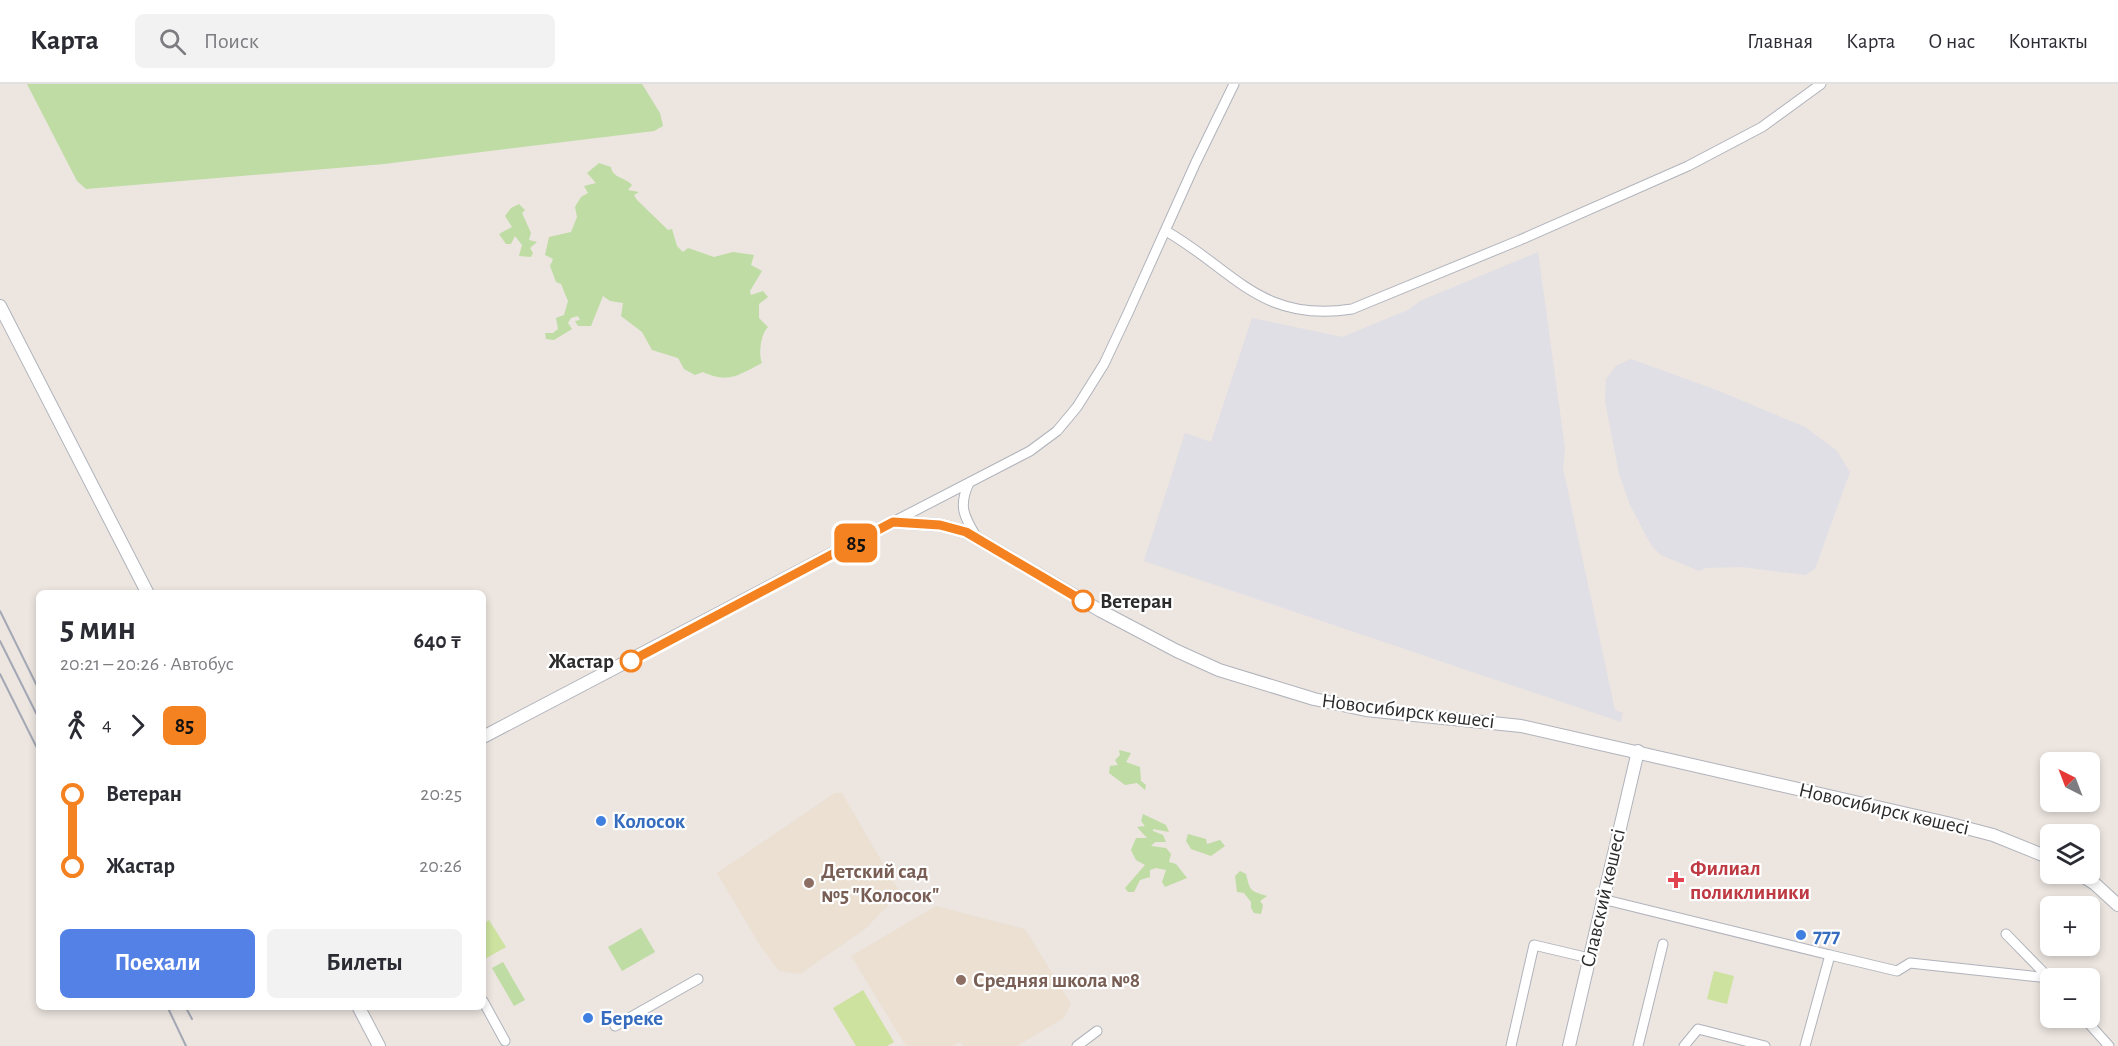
<!DOCTYPE html>
<html lang="ru">
<meta charset="utf-8">
<style>
body{margin:0;font-family:"Alegreya Sans",sans-serif;background:#f2f2f3;color:#2b2b33;height:100vh;display:flex;flex-direction:column;font-size:22px;white-space:nowrap}
*{box-sizing:border-box;margin:0}
p{font-size:20px;color:#7c7c81}
.icon{flex:none;width:33px;height:33px;fill:none;stroke:currentColor;stroke-width:2;stroke-linecap:round;stroke-linejoin:round}
.map{position:relative;flex:1;overflow:hidden}
.panel{position:absolute;left:36px;top:506px;width:450px;height:420px;display:flex;flex-direction:column;background:#fff;border-radius:9px;box-shadow:0 3px 9px #0003}
.panel>*{flex:none}
.badge{padding:0 12px;border-radius:9px;font-size:21px;line-height:39px}
.needle{width:39px;rotate:318deg}
.fabs{position:absolute;left:2040px;top:668px;display:grid;gap:12px}
.fabs a{display:grid;place-items:center;width:60px;height:60px;border-radius:9px;background:#fff;box-shadow:0 3px 9px #0003;font-size:30px}
.map>.badge{position:absolute;translate:-50% -50%;box-shadow:0 0 0 3px #fff}
.legs{display:flex;align-items:center;gap:9px;height:66px;padding:0 24px;font-size:20px}
.legs p{margin-inline-start:auto}
.head{display:flex;align-items:center;justify-content:space-between;height:102px;padding:0 24px}
h1{font-size:33px;font-weight:700;line-height:45px}
.action{display:flex;gap:12px;margin-top:auto;padding:12px 24px}
.action a{flex:1;height:69px;border-radius:9px;background:#5381e6;color:#fff;font-size:24px;font-weight:700;line-height:69px;text-align:center}
.action a+a{background:#f2f2f3;color:#2b2b33}
ul{padding:0 24px;list-style:none}
li{display:flex;align-items:center;gap:21px;height:72px;font-size:22px}
li i{display:grid;place-items:center;width:9px;height:100%;margin:0 8px;background:currentColor}
li i::after{content:'';width:15px;height:15px;margin:-8px;border:4px solid;border-radius:50%;background:#fff}
li p{margin-inline-start:auto}
li:first-child i{background:linear-gradient(#0000 50%,currentColor 0)}
li:last-child i{background:linear-gradient(currentColor 50%,#0000 0)}
header{display:flex;align-items:center;gap:36px;box-sizing:border-box;height:84px;padding:0 30px;background:#fff;border-bottom:2px solid #e1e1e2}
header strong{font-size:28px}
nav{display:flex;gap:33px;margin-inline-start:auto;font-size:21px}
.search{width:420px;height:54px;background:#f2f2f3;display:flex;align-items:center;gap:15px;box-sizing:border-box;padding:0 21px;border-radius:9px;color:#7c7c81;font-size:22px}
.map>svg:first-child{display:block}
</style>
<header>
<strong>Карта</strong>
<div class="search"><svg class="icon" aria-label="search" viewBox="0 0 24 24"><circle cx="10" cy="10" r="6"/><path d="M15 15l6 6"/></svg>Поиск</div>
<nav><a>Главная</a><a>Карта</a><a>О нас</a><a>Контакты</a></nav>
</header>
<div class="map">
<svg width="2118" height="962" viewBox="0 0 2118 962">
<rect width="100%" height="100%" fill="#ece5e0"/>
<g fill="#e0dfe5">
<polygon points="1538,168 1565,364 1563,384 1615,626 1623,629 1621,638 1144,477 1185,349 1211,358 1252,234 1342,253 1408,226 1420,217"/>
<polygon points="1631,275 1719,307 1805,343 1837,367 1850,388 1815,485 1805,491 1742,483 1706,484 1699,487 1661,471 1651,461 1630,421 1619,390 1605,317 1606,295 1616,282"/>
</g>
<g fill="#ebe0d1">
<polygon points="835,709 842,709 900,809 865,845 800,890 779,887 761,863 717,789"/>
<polygon points="936,822 1025,845 1071,920 1064,934 1017,962 963,962 960,958 952,962 906,962 851,872"/>
</g>
<g fill="#bedca3">
<polygon points="27,0 642,0 660,29 663,42 654,47 384,80 86,105 77,97"/>
<path d="M599 79 611 83C612 94 627 94 632 101L628 106 639 108 634 111 637 116 668 146 672 145 677 162 683 168 688 164 714 173 733 168 754 171 751 181 762 187 750 207 751 211 763 207 768 213 759 220V234L768 243C761 249 758 270 762 279 738 291 729 300 703 288L695 291 684 285 678 274 652 266 642 248 621 232 623 219 610 217 603 212 591 242H578L575 237 580 236 578 232 571 234 568 239 572 245 554 256 546 255 545 249H553L558 245 556 234 564 231 568 217 561 200 556 198 550 182 553 175 545 171 549 153 571 148 577 133 575 123 581 113 588 109 584 102 596 99 587 89Z"/>
<polygon points="519,120 525,126 522,129 531,149 529,156 537,158 530,164 533,169 531,173 519,172 522,161 515,152 511,160 506,160 499,150 512,143 505,132 511,124"/>
<polygon points="1119,666 1131,669 1126,678 1140,683 1141,697 1146,701 1145,706 1137,699 1125,701 1109,689 1110,682 1118,681 1115,676 1120,671"/>
<polygon points="1143,730 1166,741 1169,748 1153,745 1153,747 1163,751 1166,758 1155,758 1151,762 1166,764 1171,770 1169,778 1176,780 1187,794 1165,803 1162,798 1166,786 1156,784 1150,786 1150,793 1140,796 1134,808 1128,808 1125,804 1145,781 1136,776 1131,766 1136,754 1147,754 1137,743 1145,742 1141,737"/>
<polygon points="1188,750 1206,755 1207,760 1220,756 1225,762 1211,772 1191,765 1186,757"/>
<path d="M1240 787 1246 790C1250 807 1250 807 1267 812L1260 817 1263 821 1261 830 1254 829 1251 824V818L1244 809 1237 808 1235 792Z"/>
<polygon points="641,844 655,868 622,887 608,863"/>
<polygon points="503,878 525,916 514,922 492,884"/>
</g>
<g fill="#cee2a0">
<polygon points="489,836 506,863 483,876 483,840"/>
<polygon points="1714,887 1734,892 1727,920 1707,915"/>
<polygon points="863,906 894,958 887,962 856,962 833,924"/>
</g>
<g fill="none" stroke-linecap="round" stroke-linejoin="round">
<g stroke="#b0b3bb" stroke-width="11">
<g id="street">
<path d="M1166 147C1235 187 1261 239 1352 225L1520 156 1688 82 1762 43 1821 0"/>
<path d="M969 399C958 422 964 433 977 454"/>
<polyline points="893,438 1030,367 1057,347 1077,323 1104,280 1128,229 1196,78 1234,0"/>
<polyline points="1602,815 1830,871 1805,962"/>
<polyline points="2006,850 2049,894"/>
<polyline points="1830,871 1897,887 1910,879 2049,894"/>
<polyline points="483,917 505,957"/>
<polyline points="2083,933 2109,962"/>
<polyline points="615,942 698,895"/>
<polyline points="1077,962 1097,947"/>
<polyline points="1511,962 1534,861 1589,874"/>
<polyline points="1638,962 1663,860"/>
<polyline points="1684,962 1698,945 1765,962"/>
</g>
</g>
<g stroke="#b0b3bb" stroke-width="14">
<g id="secondary">
<polyline points="0,222 147,508"/>
<polyline points="483,653 893,438 940,441 966,448 1101,527 1177,567 1219,586 1314,615 1366,626 1521,642 1947,739 1993,751 2050,774"/>
<polyline points="2078,789 2095,800 2118,821"/>
<polyline points="358,922 379,962"/>
<polyline points="1569,962 1638,667"/>
</g>
</g>
<use href="#street" stroke="#fff" stroke-width="9"/>
<use href="#secondary" stroke="#fff" stroke-width="12"/>
<g stroke="#a3a8b4" stroke-width="2">
<polyline points="0,527 39,606"/>
<polyline points="0,557 39,635"/>
<polyline points="0,590 39,668"/>
<polyline points="167,922 186,962"/>
<polyline points="185,922 192,935"/>
</g>
</g>
<g fill="none" stroke-linecap="round" stroke-linejoin="round">
<g stroke="#fff" stroke-width="14">
<polyline id="line-1" points="631,577 893,438 940,441 966,448 1083,517"/>
</g>
<use href="#line-1" stroke="#f58220" stroke-width="9"/>
</g>
<g fill="#fff" stroke="#f58220" stroke-width="3">
<circle cx="1083" cy="517" r="10"/>
<circle cx="631" cy="577" r="10"/>
</g>
<g fill="#3f7fe0" stroke="#fff" stroke-width="2">
<circle cx="601" cy="737" r="6"/>
<circle cx="1801" cy="851" r="6"/>
<circle cx="588" cy="934" r="6"/>
</g>
<path fill="#e0444e" stroke="#fff" stroke-width="2" d="M1673 787h6v6h6v6h-6v6h-6v-6h-6v-6h6z"/>
<g fill="#8d6e63" stroke="#fff" stroke-width="2">
<circle cx="809" cy="799" r="6"/>
<circle cx="961" cy="896" r="6"/>
</g>
<g text-anchor="middle" dominant-baseline="central" stroke-width="4.5" stroke-linejoin="round" paint-order="stroke">
<g font-size="21" font-weight="bold" fill="#2c2c2c" stroke="#fff" text-anchor="start">
<text x="1100" y="517">Ветеран</text>
<text x="614" y="577" text-anchor="end">Жастар</text>
</g>
<g font-size="21" fill="#2c2c2c" stroke="#fff">
<text transform="translate(1408 627) rotate(7)">Новосибирск көшесі</text>
<text transform="translate(1884 725) rotate(13)">Новосибирск көшесі</text>
<text transform="translate(1603 814) rotate(-77)">Славский көшесі</text>
</g>
<g font-size="21" font-weight="bold" fill="#366cbe" stroke="#fff" text-anchor="start">
<text x="613" y="737">Колосок</text>
<text x="1813" y="851">777</text>
<text x="600" y="934">Береке</text>
</g>
<g font-size="21" font-weight="bold" fill="#be3a42" stroke="#fff" text-anchor="start">
<text x="1690" y="784">Филиал<tspan x="1690" dy="24">поликлиники</tspan></text>
</g>
<g font-size="21" font-weight="bold" fill="#785e54" stroke="#fff" text-anchor="start">
<text x="821" y="787">Детский сад<tspan x="821" dy="24">№5 "Колосок"</tspan></text>
<text x="973" y="896">Средняя школа №8</text>
</g>
</g>
</svg>
<div class="fabs">
<a><svg class="needle" viewBox="-14 -14 28 28"><path d="M0-13l5 13h-10z" fill="#e53935"/><path d="M0 13l5-13h-10z" fill="#7c7c81"/></svg></a>
<a><svg class="icon" aria-label="layers" viewBox="0 0 24 24"><path d="M12 4l9 5-9 5-9-5zM3 14l9 5 9-5"/></svg></a>
<a>+</a>
<a>−</a>
</div>
<b class="badge" style="left:856px;top:459px;background:#f58220;color:#111">85</b>
<section class="panel">
<div class="head"><div><h1>5 мин</h1><p>20:21 – 20:26 · Автобус</p></div><b>640 ₸</b></div>
<div class="legs"><svg class="icon" aria-label="walk" viewBox="0 0 24 24"><circle cx="13" cy="4" r="2"/><path d="M13 8l-2 6 4 7M11 14l-3 7M7 12l3-4h3l4 4"/></svg>4<svg class="icon" aria-label="forward" viewBox="0 0 24 24"><path d="M9 5l7 7-7 7"/></svg><b class="badge" style="background:#f58220;color:#111">85</b></div>
<ul>
<li><i style="color:#f58220"></i><b>Ветеран</b><p>20:25</p></li>
<li><i style="color:#f58220"></i><b>Жастар</b><p>20:26</p></li>
</ul>
<div class="action"><a>Поехали</a><a>Билеты</a></div>
</section>
</div>
